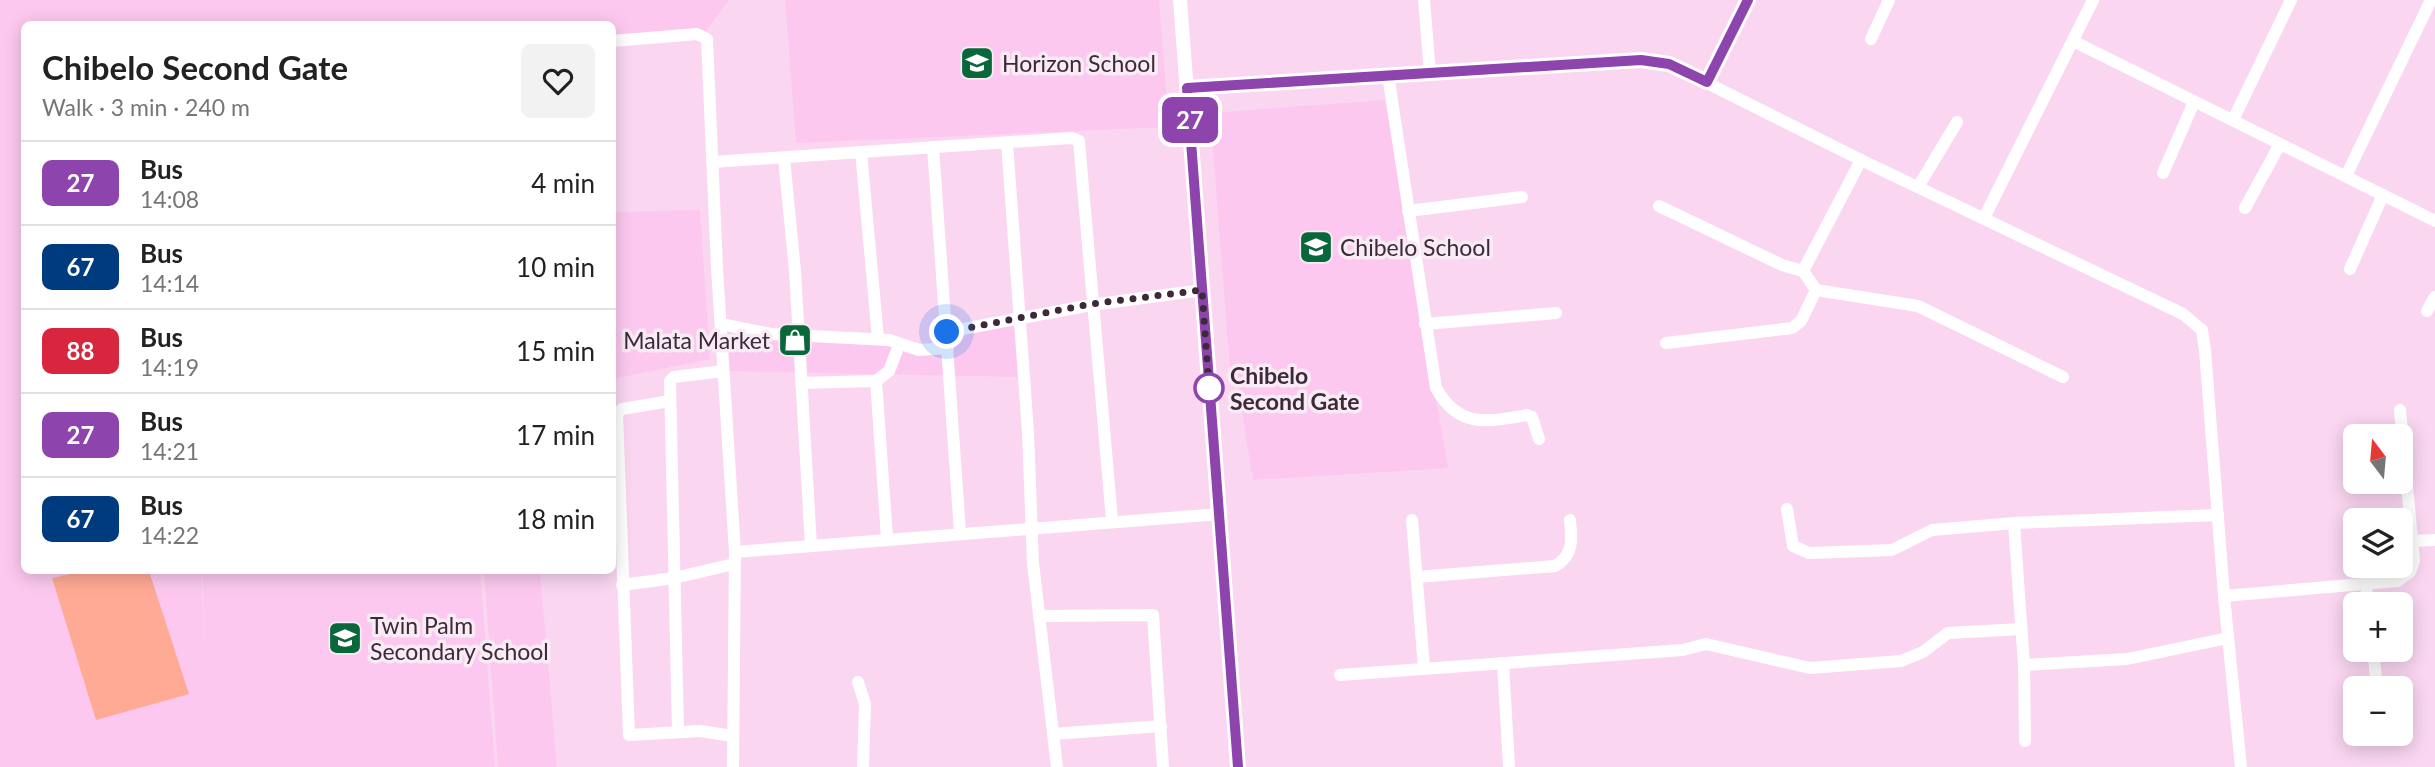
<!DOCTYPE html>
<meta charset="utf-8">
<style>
body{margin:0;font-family:Lato,sans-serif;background:#f2f2f2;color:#222;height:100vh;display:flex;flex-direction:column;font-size:26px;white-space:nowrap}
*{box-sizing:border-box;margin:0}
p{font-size:23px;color:#767676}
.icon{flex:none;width:38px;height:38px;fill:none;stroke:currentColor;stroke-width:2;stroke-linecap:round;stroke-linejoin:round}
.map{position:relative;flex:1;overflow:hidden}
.panel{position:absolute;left:21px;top:21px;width:595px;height:553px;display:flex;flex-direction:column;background:#fff;border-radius:10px;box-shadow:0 4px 18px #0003}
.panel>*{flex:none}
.badge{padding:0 14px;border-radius:10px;font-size:24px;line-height:46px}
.needle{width:46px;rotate:344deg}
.controls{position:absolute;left:2343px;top:424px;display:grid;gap:14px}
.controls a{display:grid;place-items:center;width:70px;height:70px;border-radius:10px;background:#fff;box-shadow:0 4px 18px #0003;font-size:35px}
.you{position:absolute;width:35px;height:35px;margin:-18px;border:5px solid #fff;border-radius:50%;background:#1a73e8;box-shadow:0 0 0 10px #1a73e833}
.map>.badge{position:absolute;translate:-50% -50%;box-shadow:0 0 0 4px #fff}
.round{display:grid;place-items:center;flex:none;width:74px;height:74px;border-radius:10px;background:#f2f2f2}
.headline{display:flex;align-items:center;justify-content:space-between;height:119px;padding:0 21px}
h1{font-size:33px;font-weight:700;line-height:52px}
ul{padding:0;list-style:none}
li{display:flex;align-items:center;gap:21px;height:84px;padding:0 21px;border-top:2px solid #e0e0e0}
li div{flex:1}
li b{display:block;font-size:26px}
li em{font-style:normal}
li .badge{min-width:77px;font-weight:700;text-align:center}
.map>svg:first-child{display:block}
</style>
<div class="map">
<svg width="2435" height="767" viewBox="0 0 2435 767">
<rect width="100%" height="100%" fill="#fad6f1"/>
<g fill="#fcc8ef">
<polygon points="0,0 729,0 705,32 613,34 612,24 24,24 24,570 201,571 207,682 202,571 480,571 495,767 0,767"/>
<polygon points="785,0 1159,0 1169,127 796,143"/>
<polygon points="1385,100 1448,468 1253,480 1237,382 1231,382 1210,113"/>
<polygon points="700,210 710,359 613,379 613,212"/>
<polygon points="1018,319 1023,377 723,371 721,324 948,348 947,332"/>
<polygon points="484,571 540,571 557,767 498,767"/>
</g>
<polygon fill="#ffaa94" points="85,571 149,571 189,694 96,720 52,578"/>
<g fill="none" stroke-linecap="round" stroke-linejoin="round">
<g stroke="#fff" stroke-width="12">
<polyline points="1424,0 1430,73"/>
<polyline points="1871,39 1889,0"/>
<polyline points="612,41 697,34 707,39 717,268 735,552 733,767"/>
<polyline points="2073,41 2435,221"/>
<path d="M1388 75 1436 388C1459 429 1487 422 1527 415L1532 417 1539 439"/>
<polyline points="1707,82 1748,0"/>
<polyline points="1187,88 1641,60 1669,64 1861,160 2183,314 2202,330 2205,350 2224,596 2241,767"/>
<polyline points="2233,120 2291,0"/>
<polyline points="1007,143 1028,432 1033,563 1057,767"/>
<polyline points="933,147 960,532"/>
<polyline points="861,152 878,338"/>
<polyline points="784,158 795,271 811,546"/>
<polyline points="1861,160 1803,271 1816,290 1918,306 2063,377"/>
<polyline points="712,162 1072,138 1079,141 1112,520"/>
<polyline points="2163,173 2194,102"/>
<polyline points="2346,176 2431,0"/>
<polyline points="1918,187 1957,122"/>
<polyline points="1659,206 1782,265 1803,271"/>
<polyline points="2245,208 2280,144"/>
<polyline points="1408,211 1522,197"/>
<polyline points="1984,218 2093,0"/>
<polyline points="2350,269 2383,195"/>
<polyline points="2427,311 2435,297"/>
<polyline points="721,324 771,334 889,340 919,350 948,348"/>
<polyline points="1425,324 1556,313"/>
<polyline points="947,332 1091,305 1202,290"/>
<polyline points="1666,343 1792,328 1801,321 1816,290"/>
<polyline points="876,381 887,538"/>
<polyline points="801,383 876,381 889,371 899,345"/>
<polyline points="670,401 622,409 617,414 629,735 700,731 733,736"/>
<polyline points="1787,509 1793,546 1809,553 1892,550 1932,530 2014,523 2218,515"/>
<polyline points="1412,520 1424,668"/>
<polyline points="2014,523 2024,665 2025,741"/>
<polyline points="2413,541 2435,540"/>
<polyline points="735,552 1220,514"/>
<path d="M1417 577 1555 566C1574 555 1572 539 1570 520"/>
<polyline points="622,585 674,578 734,564"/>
<polyline points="2366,585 2368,604"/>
<polyline points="2224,596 2397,581 2410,572 2414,561 2400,410"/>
<polyline points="1039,616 1153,615 1163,767"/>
<polyline points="2373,649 2377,688"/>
<polyline points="1503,663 1509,767"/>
<polyline points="2024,665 2127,659 2228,638"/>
<polyline points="1340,675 1683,650 1706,644 1810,668 1901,661 1923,652 1948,633 2021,629"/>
<polyline points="858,682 865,704 863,767"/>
<polyline points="678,731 670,381 674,377 723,371"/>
<polyline points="1053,734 1161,726"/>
</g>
<polyline stroke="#fff" stroke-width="14" points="1180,0 1238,767"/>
</g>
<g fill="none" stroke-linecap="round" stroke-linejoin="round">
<g stroke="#fff" stroke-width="16">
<polyline id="line" points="1238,767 1187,88 1641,60 1669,64 1707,82 1748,0"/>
</g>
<use href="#line" stroke="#8e44ad" stroke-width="10"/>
<polyline stroke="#3e2839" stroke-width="7" stroke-dasharray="0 12.6" points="947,332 1091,304 1202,290 1209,388"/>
</g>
<defs>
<g id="school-square" transform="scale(1.75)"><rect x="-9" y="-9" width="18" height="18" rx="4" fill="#0a673b" stroke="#f8ecf4"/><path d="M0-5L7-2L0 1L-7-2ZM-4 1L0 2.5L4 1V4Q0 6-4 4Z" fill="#fff"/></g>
<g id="shop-square" transform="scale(1.75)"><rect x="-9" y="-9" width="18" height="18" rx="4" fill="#0a673b" stroke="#f8ecf4"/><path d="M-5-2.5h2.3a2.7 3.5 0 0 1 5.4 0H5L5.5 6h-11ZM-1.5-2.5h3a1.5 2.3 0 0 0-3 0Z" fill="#fff"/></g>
</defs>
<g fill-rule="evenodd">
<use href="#school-square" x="977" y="63"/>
<use href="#school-square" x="1316" y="247"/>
<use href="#shop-square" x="795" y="340"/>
<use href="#school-square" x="345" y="638"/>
</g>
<circle fill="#fff" stroke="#8e44ad" stroke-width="3.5" cx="1209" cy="388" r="14"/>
<g text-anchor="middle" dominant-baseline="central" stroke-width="7" stroke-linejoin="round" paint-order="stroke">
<g font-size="23" fill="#3e2839" stroke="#f8ecf4" text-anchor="start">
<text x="1002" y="63">Horizon School</text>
<text x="1340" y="247">Chibelo School</text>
<text x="770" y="340" text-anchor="end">Malata Market</text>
<text x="370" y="625">Twin Palm<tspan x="370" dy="26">Secondary School</tspan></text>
</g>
<g font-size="23" font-weight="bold" fill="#3e2839" stroke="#f8ecf4" text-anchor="start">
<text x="1230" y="375">Chibelo<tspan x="1230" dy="26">Second Gate</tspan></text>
</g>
</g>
</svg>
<div class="controls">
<a><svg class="needle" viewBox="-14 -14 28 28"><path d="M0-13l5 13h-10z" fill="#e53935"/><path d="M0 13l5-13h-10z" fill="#767676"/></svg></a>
<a><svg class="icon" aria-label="layers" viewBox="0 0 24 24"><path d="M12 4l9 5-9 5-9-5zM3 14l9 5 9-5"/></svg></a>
<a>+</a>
<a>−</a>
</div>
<div class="you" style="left:947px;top:332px"></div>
<b class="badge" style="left:1190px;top:120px;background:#8e44ad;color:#fff">27</b>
<section class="panel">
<div class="headline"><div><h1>Chibelo Second Gate</h1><p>Walk · 3 min · 240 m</p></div><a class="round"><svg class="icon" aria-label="heart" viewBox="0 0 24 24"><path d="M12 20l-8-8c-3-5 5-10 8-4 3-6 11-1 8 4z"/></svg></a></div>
<ul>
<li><span class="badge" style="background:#8e44ad;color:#fff">27</span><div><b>Bus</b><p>14:08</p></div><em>4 min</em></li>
<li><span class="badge" style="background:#003b80;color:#fff">67</span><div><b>Bus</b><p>14:14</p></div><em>10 min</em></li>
<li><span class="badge" style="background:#d7263d;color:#fff">88</span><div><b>Bus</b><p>14:19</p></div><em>15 min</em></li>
<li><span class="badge" style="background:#8e44ad;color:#fff">27</span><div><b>Bus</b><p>14:21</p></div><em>17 min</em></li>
<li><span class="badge" style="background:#003b80;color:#fff">67</span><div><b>Bus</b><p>14:22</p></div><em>18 min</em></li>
</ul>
</section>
</div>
